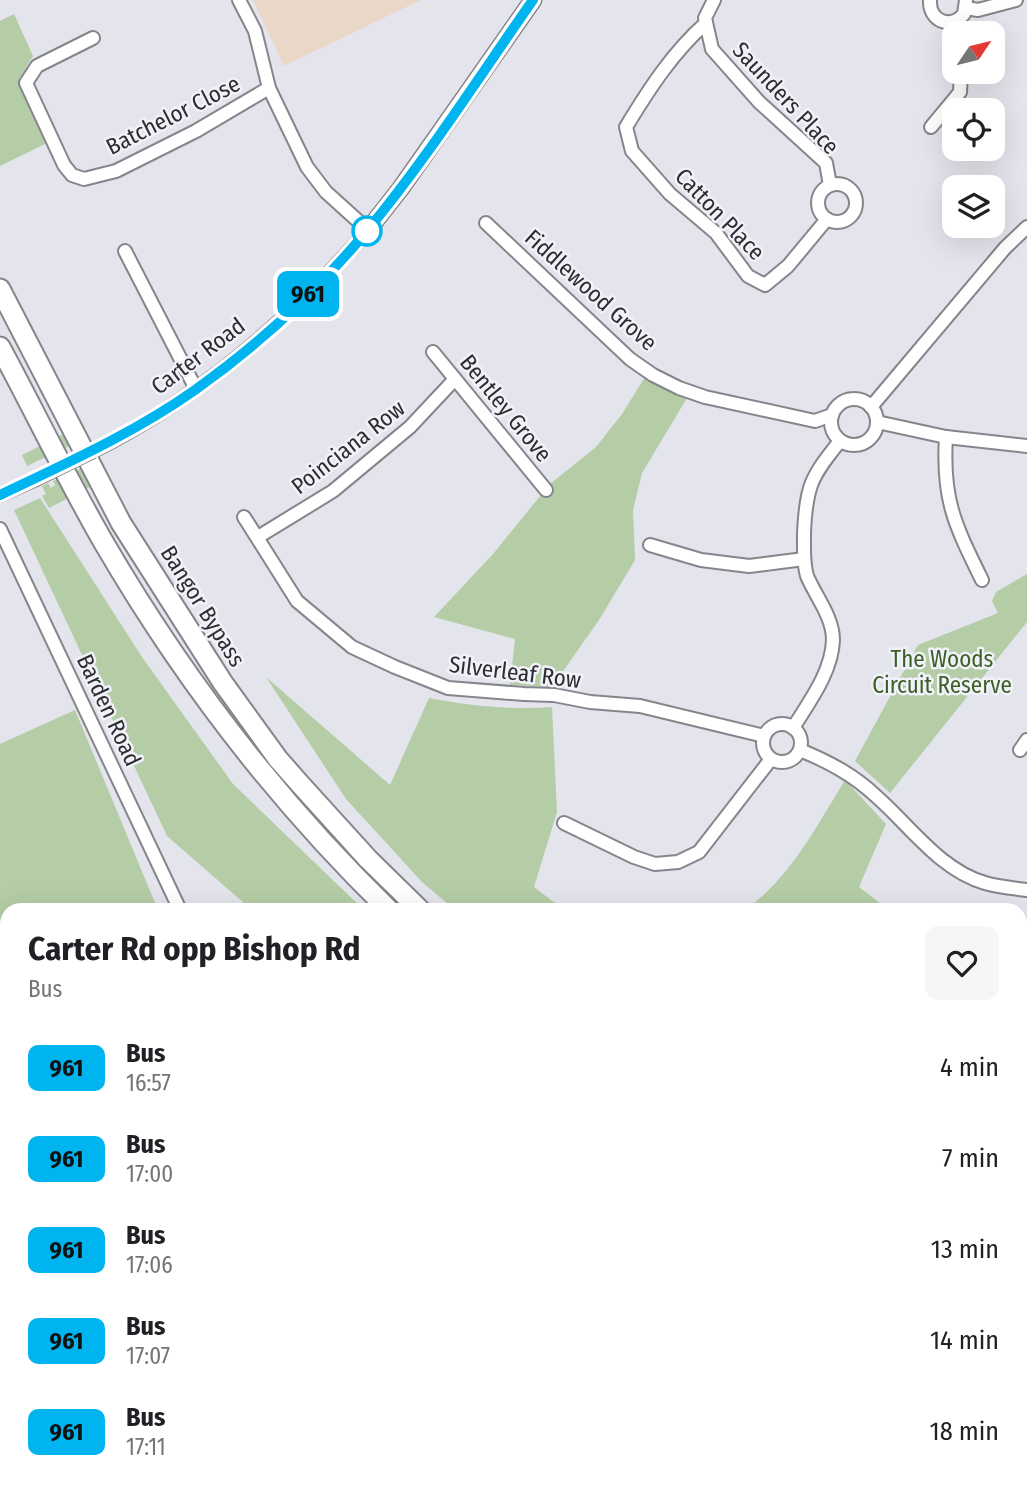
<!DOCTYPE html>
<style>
body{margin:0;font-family:"Fira Sans Condensed",sans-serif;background:#f6f6f6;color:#202124;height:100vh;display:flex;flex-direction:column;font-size:26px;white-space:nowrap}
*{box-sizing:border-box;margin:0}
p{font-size:23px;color:#757577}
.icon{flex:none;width:38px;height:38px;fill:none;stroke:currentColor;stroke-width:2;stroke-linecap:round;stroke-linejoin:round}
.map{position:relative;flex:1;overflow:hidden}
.panel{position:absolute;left:0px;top:903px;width:1027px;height:588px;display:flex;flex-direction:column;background:#fff;border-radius:21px 21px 0 0;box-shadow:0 7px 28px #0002}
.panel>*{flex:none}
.badge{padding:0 14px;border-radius:10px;font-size:24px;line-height:46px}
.needle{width:46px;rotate:55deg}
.fabs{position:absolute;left:942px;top:21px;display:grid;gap:14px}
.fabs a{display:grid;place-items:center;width:63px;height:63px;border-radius:14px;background:#fff;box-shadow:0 7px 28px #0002;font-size:35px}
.map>.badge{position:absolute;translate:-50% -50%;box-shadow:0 0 0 4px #fff}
.round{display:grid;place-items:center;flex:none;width:74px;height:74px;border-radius:14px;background:#f6f6f6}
.head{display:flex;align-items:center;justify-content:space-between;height:119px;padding:0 28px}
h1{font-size:33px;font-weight:700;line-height:52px}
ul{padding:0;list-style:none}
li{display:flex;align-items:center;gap:21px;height:91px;padding:0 28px}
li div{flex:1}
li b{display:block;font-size:26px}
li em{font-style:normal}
li .badge{min-width:77px;font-weight:700;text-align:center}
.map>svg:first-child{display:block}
</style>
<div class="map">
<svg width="1027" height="1491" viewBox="0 0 1027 1491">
<rect width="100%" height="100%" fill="#e4e4ec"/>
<polygon fill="#ebd7c8" points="253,0 421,0 284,66"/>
<g fill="#b4cda6">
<polygon points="14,14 33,56 19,79 47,143 0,166 0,21"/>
<polygon points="645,377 687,398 642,473 633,510 635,560 599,620 552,687 510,685 515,639 434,617 493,554 550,484 596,447 622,414"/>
<polygon points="80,426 86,438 27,466 22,455"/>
<polygon points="82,468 107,478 49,508 42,496 46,494 42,486 48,483 51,488 55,485 53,481"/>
<polygon points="40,498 142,657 233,784 364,910 252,910 167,836 14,510"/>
<polygon points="1027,574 1027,622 890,793 855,761 918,645 998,613 992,601 996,592"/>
<path d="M266 677 390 785 429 698C471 706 510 710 552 707L557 812 534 887 564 910H455L422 882 346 799Z"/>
<polygon points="75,710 158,910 7,910 7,1484 10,1484 9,1491 0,1491 0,744"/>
<path d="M845 780 886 824 859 887 889 910H745C791 877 816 827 845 780Z"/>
<polygon points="1020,1285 1027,1290 1027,1346 1020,1341"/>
<polygon points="1020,1426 1027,1429 1027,1491 959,1490 963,1484 1020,1484"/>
<polygon points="308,1484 608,1484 609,1491 301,1491"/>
</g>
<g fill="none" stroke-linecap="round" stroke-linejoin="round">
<g stroke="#85858c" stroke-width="16">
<g id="minor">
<polyline points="714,0 705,18 712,49 759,102 826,163 830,185"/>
<path d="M930 0C929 21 950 30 964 14L966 0"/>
<polyline points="966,8 978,10 1016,0"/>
<path d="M706 23C673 52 649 89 626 127L632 151 670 194 716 233 748 276 765 285 788 266 827 219"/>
<polyline points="93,38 37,66 26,83 64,165 72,175 84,179 116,171 196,131 269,88"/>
<polyline points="931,127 960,92 961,72"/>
<circle cx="837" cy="203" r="19"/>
<polyline points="486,223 630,359 653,375 679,388 705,397 815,421 832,415"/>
<polyline points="125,251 196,389"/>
<polyline points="433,352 546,490"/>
<circle cx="854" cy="422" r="23"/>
<polyline points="871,407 1005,248 1027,227"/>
<polyline points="877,422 946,437 1027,446"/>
<path d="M946 437C942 500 955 525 982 580"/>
<path d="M93 451C199 398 291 319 368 230L326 192 307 167 269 88 255 31 239 0"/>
<polyline points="0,495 34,480"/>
<polyline points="244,517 297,601 352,647 395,667 448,688 524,694 554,695 590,702 640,706 764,736"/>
<polyline points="0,529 180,910"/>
<polyline points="258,537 333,491 410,427 455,379"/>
<polyline points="650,545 701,560 749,566 804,559"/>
<circle cx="782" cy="743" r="19"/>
<path d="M793 728C809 702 832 672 833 640 833 617 816 597 807 576 803 563 804 547 804 533 806 486 811 477 840 441"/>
<path d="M800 750C829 762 854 775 877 797 910 826 940 870 985 883 998 887 1013 888 1027 890"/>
<polyline points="1020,750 1027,740"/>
<polyline points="564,823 634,857 655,864 678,862 699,852 771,759"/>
<polyline points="1020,1061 1027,1062"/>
<polyline points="1020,1231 1027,1224"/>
<polyline points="715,1484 716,1491"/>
<polyline points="941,1484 951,1491"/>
<polyline points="29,1491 35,1484"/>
</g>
</g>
<g stroke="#85858c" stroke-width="19">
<polyline id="tertiary" points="368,230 401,188 533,0"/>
</g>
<g stroke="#85858c" stroke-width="23">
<g id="primary">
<polyline points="0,289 121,523 223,683 278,759 300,784 368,859 420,910"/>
<path d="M0 347C35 412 67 479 104 543 182 677 278 802 389 910"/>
<polyline points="1020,1364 1027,1369"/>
<polyline points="1020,1385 1027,1390"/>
<polyline points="1020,1406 1027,1406"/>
</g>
</g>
<use href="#minor" stroke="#fff" stroke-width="12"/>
<use href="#tertiary" stroke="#fff" stroke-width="16"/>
<use href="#primary" stroke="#fff" stroke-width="19"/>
<g stroke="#85858c" stroke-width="16" stroke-linecap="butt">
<polyline id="minor-bridge" points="34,480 93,451"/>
</g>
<use href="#minor-bridge" stroke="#fff" stroke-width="12"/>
</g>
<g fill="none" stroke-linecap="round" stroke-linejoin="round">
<g stroke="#fff" stroke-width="16">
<path id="line" d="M0 495C67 463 134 433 195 390 258 345 317 291 366 232 426 160 479 77 533 0"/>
</g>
<use href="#line" stroke="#00b5ef" stroke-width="10"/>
</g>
<circle fill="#fff" stroke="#00b5ef" stroke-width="3.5" cx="367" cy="231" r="14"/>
<g text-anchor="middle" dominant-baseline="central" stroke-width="5" stroke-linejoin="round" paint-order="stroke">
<g font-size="23" fill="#2d2d30" stroke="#f1f1f9">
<text transform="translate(786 98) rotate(47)">Saunders Place</text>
<text transform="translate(173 115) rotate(-27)">Batchelor Close</text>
<text transform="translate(720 214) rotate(46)">Catton Place</text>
<text transform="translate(591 290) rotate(42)">Fiddlewood Grove</text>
<text transform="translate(198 356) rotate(-37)">Carter Road</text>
<text transform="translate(506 408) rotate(51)">Bentley Grove</text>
<text transform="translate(348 447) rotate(-38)">Poinciana Row</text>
<text transform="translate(203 606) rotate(58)">Bangor Bypass</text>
<text transform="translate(515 672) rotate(7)">Silverleaf Row</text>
<text transform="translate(109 710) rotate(65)">Barden Road</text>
</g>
<g font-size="23" fill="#3c6025" stroke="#f1f1f9">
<text x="942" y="659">The Woods<tspan x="942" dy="26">Circuit Reserve</tspan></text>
</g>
</g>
</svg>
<div class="fabs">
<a><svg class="needle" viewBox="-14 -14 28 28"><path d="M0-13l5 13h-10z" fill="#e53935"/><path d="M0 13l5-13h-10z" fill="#757577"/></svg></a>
<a><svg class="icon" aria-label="locate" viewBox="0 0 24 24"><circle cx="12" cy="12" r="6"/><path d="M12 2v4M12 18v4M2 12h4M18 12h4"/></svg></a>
<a><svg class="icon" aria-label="layers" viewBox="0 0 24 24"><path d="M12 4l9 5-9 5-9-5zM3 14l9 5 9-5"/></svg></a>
</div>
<b class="badge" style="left:308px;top:294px;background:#00b5ef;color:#111">961</b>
<section class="panel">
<div class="head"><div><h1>Carter Rd opp Bishop Rd</h1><p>Bus</p></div><a class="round"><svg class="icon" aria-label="heart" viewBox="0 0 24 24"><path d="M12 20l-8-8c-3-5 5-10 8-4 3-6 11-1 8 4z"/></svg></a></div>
<ul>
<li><span class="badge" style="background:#00b5ef;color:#111">961</span><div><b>Bus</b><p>16:57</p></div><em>4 min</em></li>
<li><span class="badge" style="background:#00b5ef;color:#111">961</span><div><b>Bus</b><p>17:00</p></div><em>7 min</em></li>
<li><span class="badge" style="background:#00b5ef;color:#111">961</span><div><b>Bus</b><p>17:06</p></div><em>13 min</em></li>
<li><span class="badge" style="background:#00b5ef;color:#111">961</span><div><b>Bus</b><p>17:07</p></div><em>14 min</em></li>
<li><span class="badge" style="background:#00b5ef;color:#111">961</span><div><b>Bus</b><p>17:11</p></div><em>18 min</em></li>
</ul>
</section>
</div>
